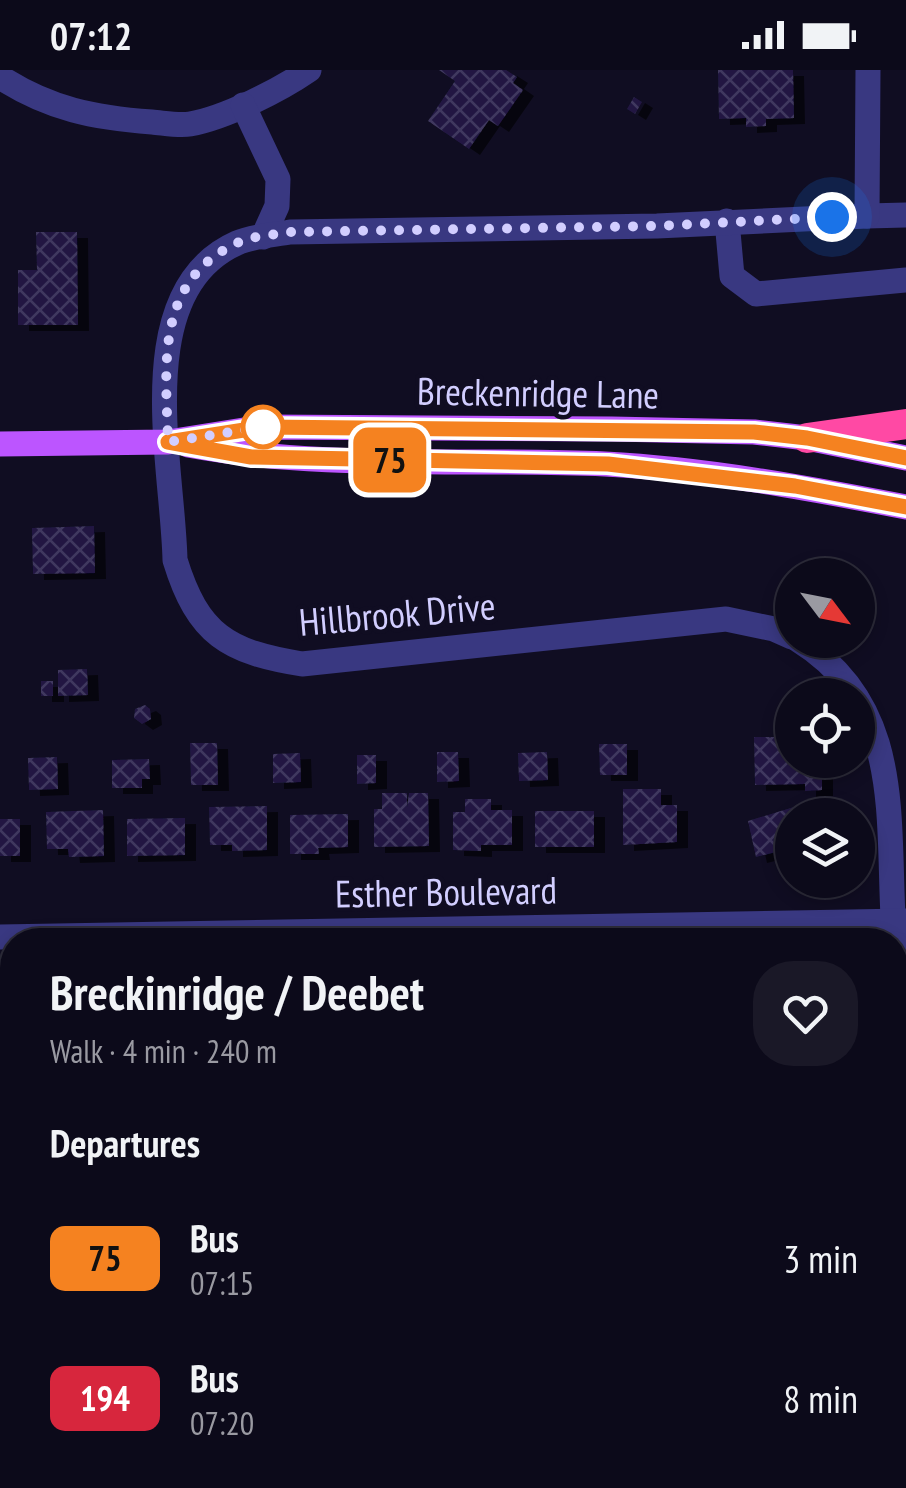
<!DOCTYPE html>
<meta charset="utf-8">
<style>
body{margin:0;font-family:"PT Sans Narrow",sans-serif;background:#1a1827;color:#f1f3f6;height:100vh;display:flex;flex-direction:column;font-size:38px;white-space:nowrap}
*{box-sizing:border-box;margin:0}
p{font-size:32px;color:#9a9aa2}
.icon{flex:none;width:55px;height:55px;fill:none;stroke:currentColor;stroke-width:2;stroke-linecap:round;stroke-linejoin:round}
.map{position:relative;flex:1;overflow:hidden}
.side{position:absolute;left:0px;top:858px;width:908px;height:562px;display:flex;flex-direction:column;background:#0c0a1a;border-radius:40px 40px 0 0;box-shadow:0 5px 15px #0003,0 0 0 2px #2c2b39}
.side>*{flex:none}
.badge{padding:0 20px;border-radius:15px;font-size:35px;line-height:65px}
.needle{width:65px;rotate:122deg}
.controls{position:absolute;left:775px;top:488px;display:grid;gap:20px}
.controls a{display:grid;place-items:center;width:100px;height:100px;border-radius:50%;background:#0c0a1a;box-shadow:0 5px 15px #0003,0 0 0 2px #2c2b39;font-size:50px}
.you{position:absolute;width:50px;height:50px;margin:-25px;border:8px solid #fff;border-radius:50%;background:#1a73e8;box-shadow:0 0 0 15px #1a73e833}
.map>.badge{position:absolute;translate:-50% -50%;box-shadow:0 0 0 5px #fff}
h2{padding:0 50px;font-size:38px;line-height:90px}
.round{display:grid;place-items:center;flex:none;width:105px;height:105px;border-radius:40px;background:#1a1827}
.headline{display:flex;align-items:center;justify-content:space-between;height:170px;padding:0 50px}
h1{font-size:48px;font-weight:700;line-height:75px}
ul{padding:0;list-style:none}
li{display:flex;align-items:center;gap:30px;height:140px;padding:0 50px}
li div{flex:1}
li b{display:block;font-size:38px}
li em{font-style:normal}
li .badge{min-width:110px;font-weight:700;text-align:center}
.status{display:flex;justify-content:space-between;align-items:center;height:70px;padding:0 50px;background:#0c0a1a;direction:ltr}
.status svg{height:28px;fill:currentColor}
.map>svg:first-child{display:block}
</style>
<div class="status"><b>07:12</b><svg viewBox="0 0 49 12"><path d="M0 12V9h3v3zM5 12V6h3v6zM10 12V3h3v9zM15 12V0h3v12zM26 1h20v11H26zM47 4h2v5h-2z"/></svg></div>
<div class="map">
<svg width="906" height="1418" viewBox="0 0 906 1418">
<defs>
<pattern id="building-cross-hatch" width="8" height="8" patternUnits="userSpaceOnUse" patternTransform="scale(2.5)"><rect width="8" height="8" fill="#211943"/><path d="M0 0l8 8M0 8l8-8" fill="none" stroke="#40395f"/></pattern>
<filter id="shadow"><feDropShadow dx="11" dy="6" stdDeviation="0" flood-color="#0009"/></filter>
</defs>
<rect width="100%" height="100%" fill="#100d22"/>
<g fill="url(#building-cross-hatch)" filter="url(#shadow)">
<polygon points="439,0 506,0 517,7 513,13 523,20 498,56 489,50 469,79 428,51 455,11"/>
<polygon points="718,0 793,0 794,48 766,49 766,56 746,57 746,48 719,49"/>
<polygon points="634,27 642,32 635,44 627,39"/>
<polygon points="36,162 77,162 78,255 18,255 18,200 37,200"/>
<polygon points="94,456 95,503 33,504 32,458"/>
<polygon points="87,599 88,625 58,626 58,600"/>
<rect x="41" y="611" width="12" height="15"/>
<polygon points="145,635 150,639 151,649 142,654 134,648 135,639"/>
<polygon points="754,667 792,667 792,690 822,691 822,720 805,721 805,714 755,715"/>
<polygon points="190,673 217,673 218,715 191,715"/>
<polygon points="599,674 627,674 627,705 600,705"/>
<polygon points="437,682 458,682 459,711 437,712"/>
<polygon points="547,682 548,710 519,711 518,683"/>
<polygon points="300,683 301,712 273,713 273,684"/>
<polygon points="357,685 376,685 376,713 357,714"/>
<polygon points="57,687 58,719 29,720 28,688"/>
<polygon points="149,689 150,709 142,709 142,718 112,718 112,690"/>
<polygon points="623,719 661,719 661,735 677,735 677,772 623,775"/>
<polygon points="382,723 407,723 407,738 409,723 428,723 429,776 374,777 374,739 382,739"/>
<polygon points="465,729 491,729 491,740 512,740 512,775 481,775 481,781 453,780 453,742 465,742"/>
<polygon points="267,736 267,780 232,781 232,775 210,775 209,737"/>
<polygon points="797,736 799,745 792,745 792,778 756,787 748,751"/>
<polygon points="103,740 104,786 69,787 68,779 47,779 46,742"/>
<rect x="535" y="741" width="59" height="36"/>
<polygon points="348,744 348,777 318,778 319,784 290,784 290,745"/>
<polygon points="185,748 185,785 127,786 127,749"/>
<rect x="0" y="749" width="20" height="37"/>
<rect x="0" y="945" width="12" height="34"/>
<polygon points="8,1110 12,1110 12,1138 7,1138"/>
<polygon points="211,1408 211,1418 170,1418 170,1409"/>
<polygon points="241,1408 285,1409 285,1418 233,1418 233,1410"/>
<polygon points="391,1408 421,1412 421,1418 379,1418 379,1412 391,1412"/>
<rect x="451" y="1408" width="40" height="10"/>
<rect x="591" y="1408" width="40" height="10"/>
<polygon points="658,1408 699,1408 699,1418 659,1418"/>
<polygon points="757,1408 827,1408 825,1418 784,1411 781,1418 756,1413"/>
<polygon points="521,1409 562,1410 562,1418 521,1418"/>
<rect x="304" y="1410" width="51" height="8"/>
<polygon points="140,1412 141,1418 100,1418 100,1413"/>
<rect x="29" y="1414" width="42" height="4"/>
</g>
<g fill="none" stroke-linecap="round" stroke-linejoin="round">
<g stroke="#393881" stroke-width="25">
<path d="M0 7C49 39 95 48 152 52 164 53 179 56 190 54 225 48 280 20 309 0"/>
<polyline points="243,35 278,109 277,136 263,167"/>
<polyline points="867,146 906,145"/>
<polyline points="727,151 732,206 756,224 906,210"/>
<path d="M792 567 774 559 726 549 302 594C228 582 198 565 175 490 173 395 129 221 237 173 253 166 273 165 290 162L657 156 867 146 868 0"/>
<path d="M798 570C906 637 886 751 894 865"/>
<polyline points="0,867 906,851"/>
<polyline points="895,874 903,1418"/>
<polyline points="0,1322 12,1322"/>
</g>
<g stroke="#bc55ff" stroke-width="25">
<polyline points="0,374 168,372 263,357 612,359 754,362 807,368 906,388"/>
<path d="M188 375C324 400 466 388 605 394 706 399 807 418 906 437"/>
</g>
<polyline stroke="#ff49a4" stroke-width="30" points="807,368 906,354"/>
</g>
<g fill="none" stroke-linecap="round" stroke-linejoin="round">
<g stroke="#fff" stroke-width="22">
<polyline id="line" points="906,388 807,368 754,362 263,357 168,372 251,387 608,394 795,416 906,437"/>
</g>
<use href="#line" stroke="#f58220" stroke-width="15"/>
<path stroke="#d2ceff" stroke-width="10" stroke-dasharray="0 18" d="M263 357 168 372C166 296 154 212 237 173 252 166 273 165 290 162L657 156 832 147"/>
</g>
<circle fill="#fff" stroke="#f58220" stroke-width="5" cx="263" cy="357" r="20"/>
<g text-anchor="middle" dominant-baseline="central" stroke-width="9" stroke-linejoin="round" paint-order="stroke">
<g font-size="38" fill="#d2ceff" stroke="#100d22">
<text transform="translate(538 322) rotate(1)">Breckenridge Lane</text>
<text transform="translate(397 543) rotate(-5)">Hillbrook Drive</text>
<text transform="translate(446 821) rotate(-1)">Esther Boulevard</text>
</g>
</g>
</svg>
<div class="controls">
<a><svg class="needle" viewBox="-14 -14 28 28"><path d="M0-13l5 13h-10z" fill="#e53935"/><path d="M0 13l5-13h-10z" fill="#9a9aa2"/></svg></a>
<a><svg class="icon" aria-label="locate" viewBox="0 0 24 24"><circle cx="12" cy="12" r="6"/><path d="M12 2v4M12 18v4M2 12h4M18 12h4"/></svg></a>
<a><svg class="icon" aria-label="layers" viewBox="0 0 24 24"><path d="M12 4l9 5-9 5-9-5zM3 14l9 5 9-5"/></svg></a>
</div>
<div class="you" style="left:832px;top:147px"></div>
<b class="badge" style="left:390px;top:390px;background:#f58220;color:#111">75</b>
<section class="side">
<div class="headline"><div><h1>Breckinridge / Deebet</h1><p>Walk · 4 min · 240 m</p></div><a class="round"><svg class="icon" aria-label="heart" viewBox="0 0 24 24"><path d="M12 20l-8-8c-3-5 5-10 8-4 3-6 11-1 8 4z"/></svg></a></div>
<h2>Departures</h2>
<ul>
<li><span class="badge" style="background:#f58220;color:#111">75</span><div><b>Bus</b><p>07:15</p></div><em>3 min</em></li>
<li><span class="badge" style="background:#d7263d;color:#fff">194</span><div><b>Bus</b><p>07:20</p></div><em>8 min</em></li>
</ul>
</section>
</div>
